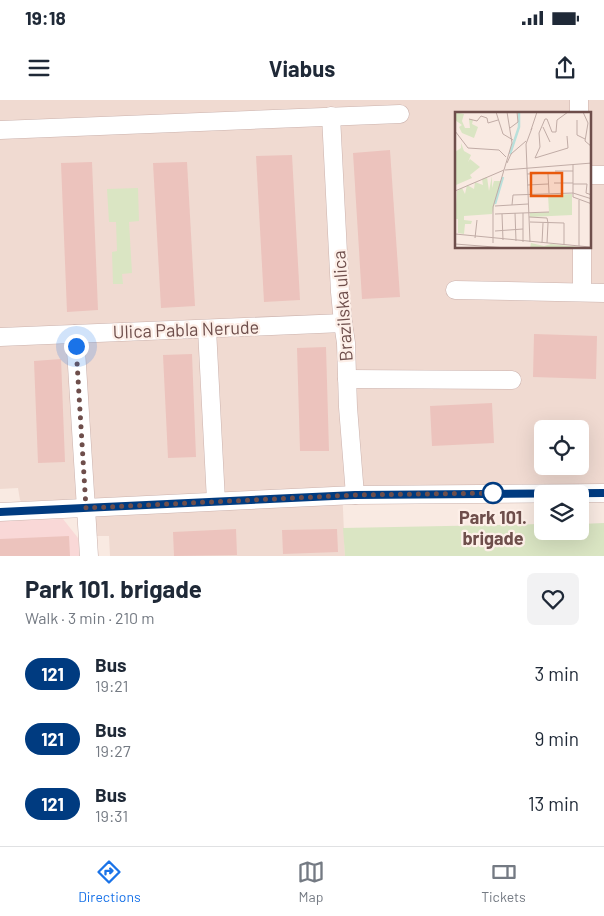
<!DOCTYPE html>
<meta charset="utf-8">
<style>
body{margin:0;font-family:Barlow,sans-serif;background:#f2f2f3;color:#1f2937;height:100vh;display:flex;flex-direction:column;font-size:19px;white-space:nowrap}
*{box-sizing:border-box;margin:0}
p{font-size:16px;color:#747a83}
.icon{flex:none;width:28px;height:28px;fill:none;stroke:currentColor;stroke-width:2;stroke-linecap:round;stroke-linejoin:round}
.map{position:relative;height:456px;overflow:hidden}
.panel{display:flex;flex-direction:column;background:#fff;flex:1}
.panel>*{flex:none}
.badge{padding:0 10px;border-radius:16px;font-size:18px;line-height:32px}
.fabs{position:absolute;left:534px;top:320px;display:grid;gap:10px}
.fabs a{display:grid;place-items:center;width:55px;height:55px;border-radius:8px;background:#fff;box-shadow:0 5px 20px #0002;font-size:25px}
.you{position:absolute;width:25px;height:25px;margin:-12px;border:4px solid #fff;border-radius:50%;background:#1a73e8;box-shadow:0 0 0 8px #1a73e833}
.map>.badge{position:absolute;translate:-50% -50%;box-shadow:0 0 0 2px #fff}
.round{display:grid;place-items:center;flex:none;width:52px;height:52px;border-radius:8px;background:#f2f2f3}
.summary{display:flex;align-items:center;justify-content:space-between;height:85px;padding:0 25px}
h1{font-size:24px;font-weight:700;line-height:38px}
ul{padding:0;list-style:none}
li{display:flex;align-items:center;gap:15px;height:65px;padding:0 25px}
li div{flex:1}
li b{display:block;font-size:19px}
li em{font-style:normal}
li .badge{min-width:55px;font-weight:700;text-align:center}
.status{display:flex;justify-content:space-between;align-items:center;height:35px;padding:0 25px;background:#fff;direction:ltr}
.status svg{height:14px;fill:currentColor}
header{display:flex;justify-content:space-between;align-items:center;height:65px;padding:0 25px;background:#fff;font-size:22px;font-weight:700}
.tabs{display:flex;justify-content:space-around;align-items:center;height:70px;border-top:1px solid #e0e1e3;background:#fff;font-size:14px;color:#747a83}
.tabs a{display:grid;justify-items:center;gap:2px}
.tabs .selected{color:#1a73e8}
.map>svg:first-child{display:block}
</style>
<div class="status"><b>19:18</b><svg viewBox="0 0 49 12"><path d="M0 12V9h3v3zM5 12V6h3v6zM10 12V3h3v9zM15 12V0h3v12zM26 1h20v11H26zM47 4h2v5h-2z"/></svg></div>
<header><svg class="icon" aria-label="menu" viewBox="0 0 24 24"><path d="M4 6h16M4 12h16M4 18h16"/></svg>Viabus<svg class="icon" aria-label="share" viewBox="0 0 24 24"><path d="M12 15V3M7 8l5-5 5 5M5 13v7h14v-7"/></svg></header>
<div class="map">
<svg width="604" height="456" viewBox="0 0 604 456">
<rect width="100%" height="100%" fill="#f9eae2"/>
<path fill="#f0dad1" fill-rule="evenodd" d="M0 0H604V386L375 388 342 386 345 456H110L109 436H97L96 433 94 400 21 401 20 400 18 388 0 389ZM456 14H590V148H456ZM542 329H580V366H542Z"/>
<polygon fill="#f9d8d7" points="63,419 78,438 80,456 0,456 0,421"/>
<g fill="#dae5c3">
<polygon points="138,88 139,121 129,122 132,173 122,174 123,184 113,184 112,152 117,151 116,122 109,122 107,89"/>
<polygon points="604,423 604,456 345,456 343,428 542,424 542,431 580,431 580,424"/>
</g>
<g fill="#ecc3bd">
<polygon points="390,50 400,197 362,199 353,53"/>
<polygon points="292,55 300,200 264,202 256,56"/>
<polygon points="92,62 98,210 67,212 61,63"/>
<polygon points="187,62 195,206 161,208 153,63"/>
<polygon points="534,234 597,236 596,279 533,277"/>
<polygon points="326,247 329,351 300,351 297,248"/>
<polygon points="192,254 196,357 168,358 163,255"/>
<polygon points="61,259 65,362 38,363 34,261"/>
<polygon points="492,303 494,343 432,346 430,306"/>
<polygon points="236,429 237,455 174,456 173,432"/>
<polygon points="337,429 338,452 283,454 282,430"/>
<polygon points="69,436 70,456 0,456 0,439"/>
</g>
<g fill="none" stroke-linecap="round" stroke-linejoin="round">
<g stroke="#cbb2ad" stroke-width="19">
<g id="minor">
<polyline points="579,0 579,14"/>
<polyline points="331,16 340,192 343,223 346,243 348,307 355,395"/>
<polyline points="0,30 400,14"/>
<polyline points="590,75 604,75"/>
<polyline points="582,148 582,192"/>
<polyline points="455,190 604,193"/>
<polyline points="207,229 216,401"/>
<polyline points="75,234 89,456"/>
<polyline points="0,237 343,223"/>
<polyline points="347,279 512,280"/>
<polyline points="0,412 355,395 604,393"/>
</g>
</g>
<use href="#minor" stroke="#fff" stroke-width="18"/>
</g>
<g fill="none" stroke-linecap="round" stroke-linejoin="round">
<g stroke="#fff" stroke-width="11">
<polyline id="line" points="0,412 355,395 604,393"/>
</g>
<use href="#line" stroke="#003b80" stroke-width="8"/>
<polyline stroke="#6e4e4b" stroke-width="5" stroke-dasharray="0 9" points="76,246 86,408 355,395 493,393"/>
</g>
<circle fill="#fff" stroke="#003b80" stroke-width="2.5" cx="493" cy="393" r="10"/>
<g text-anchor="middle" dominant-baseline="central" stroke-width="4.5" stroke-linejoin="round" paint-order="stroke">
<g font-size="18" fill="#6e4e4b" stroke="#fdefe8">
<text transform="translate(342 206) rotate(-94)">Brazilska ulica</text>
<text transform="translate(186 229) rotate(-2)">Ulica Pabla Nerude</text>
</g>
<g font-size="18" font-weight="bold" fill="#6e4e4b" stroke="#fdefe8">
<text x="493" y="417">Park 101.<tspan x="493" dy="21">brigade</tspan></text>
</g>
</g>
<g transform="translate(455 12)">
<rect width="136" height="136" fill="#f9eae2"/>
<path d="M0 0 9 2 7 9 10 16H15L14 7 18 8 17 12 23 15 19 26 7 21 4 15 7 13 0 8ZM6 31 9 39 16 43 13 50 15 47 25 55 15 63 17 66 1 73 0 40 6 36ZM37 64V76L39 69H46L37 102 9 104V108L17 109 16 112H10L9 122 3 121V107H0L2 79 7 76 10 82 12 73 19 77 20 70 28 73 27 67 32 65 34 79ZM117 82V103L75 105V101L94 100 93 83ZM76 131 89 134 96 132 133 136H75Z" fill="#dae5c3"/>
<path fill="none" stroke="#b9e0db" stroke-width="2.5" d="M55 42 64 15V0M40 92 48 65"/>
<path fill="none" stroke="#c1aca6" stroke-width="1" d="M41 0 48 22 58 28M128 0 133 11 130 29 137 35M14 7 22 9 26 4 32 6 33 11 43 8M122 8V23L130 27M88 15 95 30M55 16 63 10 62 0M76 18 82 0M0 19 13 36 44 38 51 45M112 24 113 36 80 46 85 35 84 21 90 7H92L97 20H101L102 8 113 0M52 51 56 42 71 29M118 53V85L137 92M50 58 137 51M100 59H118M72 62 96 61M93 62 94 81M99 71H118M118 72H132L131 81 137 83M72 73 93 72M0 79 49 58M124 88V134M57 93 58 83 118 81 137 87M40 94 73 92M60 101 61 129M68 101V130M40 102 94 100M47 102 48 128M74 105 92 106 93 111M75 110 109 111V133M40 119 68 117M0 122 135 135M20 126 22 108M75 130 71 32 77 16M38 131V95L57 31 52 0M87 131 88 111M92 131 93 111M0 132 52 136"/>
<path fill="#e8590c" fill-opacity="0.15" stroke="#e8590c" stroke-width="2.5" d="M76 61H107V84H76Z"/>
<rect width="136" height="136" fill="none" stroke="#6e4e4b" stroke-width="2.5"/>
</g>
</svg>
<div class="fabs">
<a><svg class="icon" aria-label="locate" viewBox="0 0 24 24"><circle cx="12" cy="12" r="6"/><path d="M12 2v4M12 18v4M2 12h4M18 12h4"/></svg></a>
<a><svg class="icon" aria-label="layers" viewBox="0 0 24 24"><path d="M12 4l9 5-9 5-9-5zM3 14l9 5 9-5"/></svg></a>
</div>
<div class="you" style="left:76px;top:246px"></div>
</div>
<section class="panel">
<div class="summary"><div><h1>Park 101. brigade</h1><p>Walk · 3 min · 210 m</p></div><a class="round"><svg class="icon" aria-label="heart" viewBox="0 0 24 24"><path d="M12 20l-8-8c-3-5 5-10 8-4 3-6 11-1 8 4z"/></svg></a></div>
<ul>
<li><span class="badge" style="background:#003b80;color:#fff">121</span><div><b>Bus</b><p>19:21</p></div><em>3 min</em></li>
<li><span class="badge" style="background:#003b80;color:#fff">121</span><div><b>Bus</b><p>19:27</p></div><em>9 min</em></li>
<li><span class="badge" style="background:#003b80;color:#fff">121</span><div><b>Bus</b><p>19:31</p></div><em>13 min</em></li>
</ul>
</section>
<nav class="tabs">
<a class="selected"><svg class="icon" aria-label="directions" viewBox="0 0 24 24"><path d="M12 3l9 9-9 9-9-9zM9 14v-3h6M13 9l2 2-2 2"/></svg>Directions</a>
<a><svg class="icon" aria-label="map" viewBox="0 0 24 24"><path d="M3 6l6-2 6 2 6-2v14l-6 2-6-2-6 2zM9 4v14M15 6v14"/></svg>Map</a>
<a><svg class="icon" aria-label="tickets" viewBox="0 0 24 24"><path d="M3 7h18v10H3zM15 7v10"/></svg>Tickets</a>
</nav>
